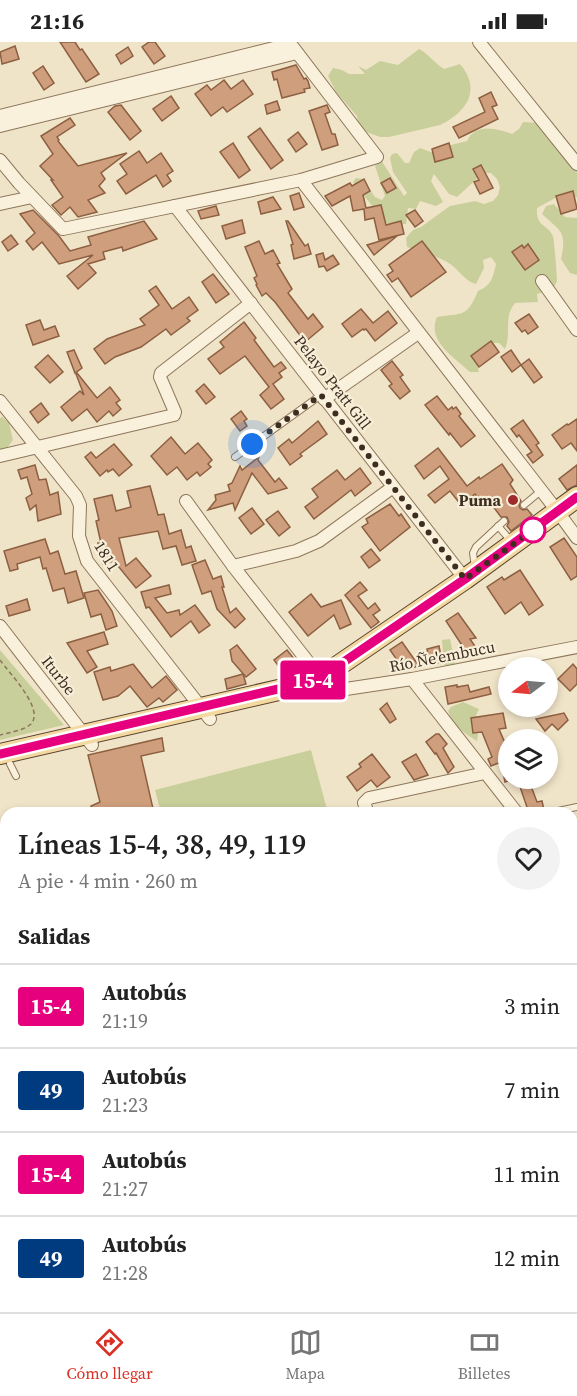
<!DOCTYPE html>
<html lang="es">
<meta charset="utf-8">
<style>
body{margin:0;font-family:"Source Serif 4",serif;background:#f2f2f2;color:#222;height:100vh;display:flex;flex-direction:column;font-size:22px;white-space:nowrap}
*{box-sizing:border-box;margin:0}
p{font-size:20px;color:#767676}
.icon{flex:none;width:33px;height:33px;fill:none;stroke:currentColor;stroke-width:2;stroke-linecap:round;stroke-linejoin:round}
.map{position:relative;flex:1;overflow:hidden}
.sheet{position:absolute;left:0px;top:765px;width:578px;height:506px;display:flex;flex-direction:column;background:#fff;border-radius:18px 18px 0 0;box-shadow:0 3px 9px #0003}
.sheet>*{flex:none}
.badge{padding:0 12px;border-radius:4px;font-size:21px;line-height:39px}
.needle{width:39px;rotate:254deg}
.controls{position:absolute;left:498px;top:615px;display:grid;gap:12px}
.controls a{display:grid;place-items:center;width:60px;height:60px;border-radius:50%;background:#fff;box-shadow:0 3px 9px #0003;font-size:30px}
.you{position:absolute;width:30px;height:30px;margin:-15px;border:4px solid #fff;border-radius:50%;background:#1a73e8;box-shadow:0 0 0 9px #1a73e833}
.map>.badge{position:absolute;translate:-50% -50%;box-shadow:0 0 0 3px #fff}
h2{padding:0 18px;font-size:22px;line-height:54px}
.round{display:grid;place-items:center;flex:none;width:63px;height:63px;border-radius:32px;background:#f2f2f2}
.summary{display:flex;align-items:center;justify-content:space-between;height:102px;padding:0 18px}
h1{font-size:28px;font-weight:600;line-height:45px}
ul{padding:0;list-style:none}
li{display:flex;align-items:center;gap:18px;height:84px;padding:0 18px;border-top:2px solid #e0e0e0}
li div{flex:1}
li b{display:block;font-size:22px}
li em{font-style:normal}
li .badge{min-width:66px;font-weight:700;text-align:center}
.status{display:flex;justify-content:space-between;align-items:center;height:42px;padding:0 30px;background:#fff;direction:ltr}
.status svg{height:16px;fill:currentColor}
.tabs{display:flex;justify-content:space-around;align-items:center;height:84px;border-top:2px solid #e0e0e0;background:#fff;font-size:16px;color:#767676}
.tabs a{display:grid;justify-items:center;gap:3px}
.tabs .current{color:#d93025}
.map>svg:first-child{display:block}
</style>
<div class="status"><b>21:16</b><svg viewBox="0 0 49 12"><path d="M0 12V9h3v3zM5 12V6h3v6zM10 12V3h3v9zM15 12V0h3v12zM26 1h20v11H26zM47 4h2v5h-2z"/></svg></div>
<div class="map">
<svg width="577" height="1270" viewBox="0 0 577 1270">
<rect width="100%" height="100%" fill="#f0e4c8"/>
<g fill="#c9cf9b">
<path d="M419 7C429 12 434 21 444 27L460 22C482 48 467 70 440 83L389 95H380L364 89 358 83 357 74 336 50 328 34 333 26 342 28 349 32H365L358 24 366 28 380 19 398 23Z"/>
<path d="M523 80 540 81 577 128V155L559 154 537 166C536 186 547 181 553 194 554 196 557 234 557 238 557 240 554 245 553 247L537 252 538 260 515 261C503 275 512 291 505 307L499 301H490C481 311 475 316 479 330H470C455 316 426 299 437 275 464 271 467 275 478 249 492 243 493 235 496 222L491 215 483 218 484 226 476 242C464 239 458 226 447 220 437 214 419 210 407 205L406 196 413 188 421 185 450 164 475 159 484 162 493 159 498 153 500 145 497 137 491 131H483L457 155 449 152 434 132 431 139 443 160 436 164 420 159 416 167 408 166 406 182 394 183 386 181 353 140 356 136 363 137 375 155 382 158 385 154 375 124 381 118 404 154 407 151 393 130 390 116 392 112 397 111 405 121H409L414 110 420 106 436 112 451 103 467 99C475 81 497 86 512 92L519 87Z"/>
<path d="M554 162 565 175 577 176V233L570 231 561 217C567 189 561 190 542 172L546 164Z"/>
<polygon points="2,375 9,381 13,398 7,406 0,408 0,376"/>
<polygon points="450,597 456,626 449,628 444,622 442,598"/>
<polygon points="0,608 64,683 0,698"/>
<path d="M463 660 479 667 471 684 478 692 477 699C464 691 453 684 448 669L451 665Z"/>
<polygon points="311,708 328,771 161,771 155,748"/>
<polygon points="89,1265 150,1265 153,1270 86,1270"/>
</g>
<g fill="#cf9f7d" stroke="#8d5f41" stroke-width="1.5">
<polygon points="60,0 75,0 80,8 82,7 99,32 86,40"/>
<polygon points="149,0 155,0 165,14 154,22 142,5"/>
<polygon points="15,4 19,17 2,22 0,10"/>
<polygon points="128,5 133,14 121,22 116,13"/>
<polygon points="296,23 304,37 306,36 308,39 310,46 304,47 305,50 282,56 277,37 274,38 272,30"/>
<polygon points="43,24 54,41 44,48 33,31"/>
<polygon points="224,38 231,47 243,38 253,52 227,70 223,65 211,74 195,52 207,43 211,48"/>
<polygon points="491,50 497,63 492,65 498,77 459,96 453,85 485,70 479,56"/>
<polygon points="171,54 179,66 162,79 153,67"/>
<polygon points="277,59 280,68 267,72 265,63"/>
<polygon points="121,63 141,89 130,98 108,70 115,64"/>
<polygon points="327,63 330,70 325,72 332,92 335,92 338,103 322,108 309,69"/>
<polygon points="70,76 75,83 57,95 59,98 58,99 78,124 127,111 101,131 105,137 99,144 105,151 88,158 97,170 78,175 70,165 61,173 52,163 63,155 51,138 53,138 40,124 53,112 41,94"/>
<polygon points="260,86 283,118 271,127 248,95"/>
<polygon points="298,90 307,102 296,110 288,98"/>
<polygon points="233,101 250,128 239,136 220,110"/>
<polygon points="449,101 453,115 435,120 432,107"/>
<polygon points="139,109 147,121 161,111 173,129 167,133 171,139 163,145 156,133 126,152 117,139 127,132 120,122"/>
<polygon points="481,123 493,146 480,152 474,140 479,138 473,127"/>
<polygon points="390,136 396,146 387,151 381,141"/>
<polygon points="364,137 370,149 363,153 366,166 381,163 386,183 401,179 404,192 379,198 374,176 365,178 364,167 353,169 350,154 332,164 325,154 350,141 352,144"/>
<polygon points="573,149 577,167 561,172 556,154"/>
<polygon points="299,151 304,165 294,168 290,154"/>
<polygon points="273,155 281,167 261,172 258,160"/>
<polygon points="216,164 219,173 201,177 198,169"/>
<polygon points="33,168 59,194 70,209 91,203 88,195 144,179 157,197 123,209 122,205 103,210 105,217 88,222 96,231 78,247 67,234 93,213 59,222 42,200 33,208 26,199 35,191 20,172"/>
<polygon points="415,168 423,179 415,185 406,173"/>
<polygon points="242,178 245,191 226,197 222,184"/>
<polygon points="286,179 288,179 305,204 308,202 311,212 294,217 291,203 293,202"/>
<polygon points="11,193 18,202 8,209 2,200"/>
<polygon points="397,194 374,213 367,203"/>
<polygon points="259,199 265,212 273,208 280,221 277,222 292,247 288,251 308,277 313,272 323,285 305,300 275,260 266,251 262,254 256,243 257,242 254,236 257,234 245,205"/>
<polygon points="422,199 446,230 411,255 398,236 392,240 387,233 393,229 389,223"/>
<polygon points="528,202 539,218 525,228 512,210 522,203 524,206"/>
<polygon points="323,211 325,218 333,213 339,222 327,229 324,224 319,225 316,213"/>
<polygon points="213,232 229,252 216,261 202,240"/>
<polygon points="156,244 172,267 189,255 198,268 187,276 190,279 171,293 166,287 141,305 115,315 105,322 94,307 107,297 145,283 140,277 159,263 149,249"/>
<polygon points="361,267 373,281 388,269 397,281 375,299 366,287 364,288 363,287 352,295 342,282"/>
<polygon points="529,272 538,285 528,292 525,288 522,290 515,281"/>
<polygon points="40,278 44,288 55,284 59,294 33,303 26,283"/>
<polygon points="244,280 256,296 254,298 274,325 281,320 286,326 279,331 282,335 273,342 284,357 271,367 260,353 269,345 245,314 220,332 208,317 224,305 220,300"/>
<polygon points="491,299 499,310 479,325 471,314"/>
<polygon points="74,308 82,326 75,331 67,310"/>
<polygon points="511,308 521,323 529,317 542,335 534,341 521,323 512,330 501,315"/>
<polygon points="48,313 63,330 50,341 35,325"/>
<polygon points="392,319 403,333 400,335 410,349 400,357 389,344 392,342 381,328"/>
<polygon points="77,331 97,356 110,345 120,358 116,361 121,367 113,374 109,369 97,380 87,367 72,379 61,365 80,349 84,353 76,332"/>
<polygon points="204,342 215,355 206,362 196,349"/>
<polygon points="437,354 448,368 452,365 453,367 456,365 461,372 459,374 475,394 461,405 450,391 449,393 425,363"/>
<polygon points="41,361 49,372 38,381 30,370"/>
<polygon points="241,369 247,377 244,379 247,384 240,389 231,377"/>
<polygon points="577,377 577,409 571,401 562,407 552,393 567,382 568,383"/>
<polygon points="523,378 539,401 536,403 543,413 533,421 527,413 532,410 519,393 517,395 511,387"/>
<polygon points="318,379 327,392 300,412 302,414 290,423 278,406 289,397 292,401"/>
<polygon points="171,395 185,412 198,401 212,418 208,422 211,425 200,434 197,430 187,438 177,425 167,433 151,414"/>
<polygon points="114,402 132,423 119,434 113,427 108,430 107,428 100,434 85,415 91,410 96,416"/>
<polygon points="438,406 467,444 479,435 480,437 502,422 513,438 510,442 521,459 519,462 520,466 523,468 527,467 532,473 511,489 507,484 509,480 507,475 501,475 489,459 483,463 475,452 461,463 450,449 435,461 428,453 449,437 440,424 424,437 415,424"/>
<polygon points="259,415 258,418 275,440 279,436 287,446 268,452 252,431 235,468 233,461 208,468 216,458 215,453 230,449 228,443 232,441 240,424 242,428"/>
<polygon points="35,423 39,438 46,437 50,453 58,450 61,472 38,479 36,463 30,468 26,456 32,452 27,435 21,437 18,428"/>
<polygon points="577,423 577,443 567,448 559,437"/>
<polygon points="360,426 371,441 355,454 351,448 314,477 305,465 318,455 312,447 337,428 345,438"/>
<polygon points="150,444 158,473 164,472 169,492 181,488 186,506 191,504 196,519 182,523 176,504 163,507 158,489 119,496 126,524 136,516 151,534 136,546 114,519 103,522 98,501 101,501 96,479 99,478 94,457 112,453 116,469 131,465 127,449"/>
<polygon points="390,462 399,474 401,472 410,485 380,509 362,485 368,481 366,477"/>
<polygon points="252,466 264,482 251,492 239,476"/>
<polygon points="278,469 290,485 279,494 266,478"/>
<polygon points="564,496 577,515 577,534 571,538 550,505"/>
<polygon points="45,497 50,512 58,509 65,532 76,529 84,556 68,561 64,546 53,549 46,526 43,527 40,515 17,522 18,527 10,529 4,509"/>
<polygon points="371,507 380,518 369,526 361,515"/>
<polygon points="205,518 213,537 221,534 224,545 222,545 230,571 236,566 245,577 235,586 217,567 211,549 202,552 192,523"/>
<polygon points="520,528 543,563 529,573 521,560 505,572 487,545 502,535 504,538"/>
<polygon points="360,540 367,548 358,554 368,567 375,561 380,568 373,573 379,580 371,586 345,553"/>
<polygon points="169,543 171,552 155,556 167,571 179,568 180,573 195,563 210,583 199,591 191,579 171,595 149,565 146,566 141,550"/>
<polygon points="98,548 112,569 117,584 106,588 101,572 91,575 84,551"/>
<polygon points="311,552 321,565 341,558 351,582 340,587 334,573 308,594 289,570"/>
<polygon points="27,557 30,568 9,574 6,564"/>
<polygon points="458,571 476,596 470,597 481,613 469,614 446,579"/>
<polygon points="104,590 108,602 87,609 97,625 87,631 67,601"/>
<polygon points="402,600 419,624 404,628 390,608"/>
<polygon points="237,603 256,627 246,635 232,619 230,608"/>
<polygon points="439,604 442,620 430,622 427,607"/>
<polygon points="287,608 299,623 285,633 274,618"/>
<polygon points="133,622 152,646 166,634 177,648 163,660 159,656 147,665 130,644 118,654 103,658 94,630 110,625 111,629"/>
<polygon points="573,622 577,627 577,642 570,649 558,637"/>
<polygon points="243,632 246,642 227,647 225,637"/>
<polygon points="457,643 457,645 468,643 470,650 489,645 491,652 448,662 445,645"/>
<polygon points="387,661 396,677 390,681 380,667"/>
<polygon points="503,671 506,686 499,687 508,708 508,739 505,740 501,720 491,724 488,717 492,715 482,690 473,691 471,676"/>
<polygon points="564,671 568,678 558,688 552,682 545,689 536,677"/>
<polygon points="436,692 439,692 447,702 443,706 454,725 448,731 436,711 435,712 426,700"/>
<polygon points="162,696 164,709 141,714 154,771 95,771 91,764 100,760 88,713"/>
<polygon points="372,712 390,735 377,745 371,738 357,749 347,735 361,725 359,722"/>
<polygon points="416,712 428,733 414,738 402,720"/>
<polygon points="517,736 528,736 537,760 542,759 544,768 529,771"/>
</g>
<g fill="none" stroke-linecap="round" stroke-linejoin="round">
<g stroke="#8d765c" stroke-width="8">
<g id="service">
<polyline points="235,415 321,353"/>
<polyline points="524,463 542,448"/>
<polyline points="498,484 511,499"/>
<polyline points="475,525 473,511 476,505 504,479"/>
<polyline points="10,722 16,734"/>
<polyline points="549,771 577,765"/>
<polyline points="572,1177 577,1174"/>
</g>
</g>
<g stroke="#8d765c" stroke-width="14">
<g id="minor">
<polyline points="479,0 577,122"/>
<polyline points="0,74 290,2"/>
<polyline points="0,84 297,11"/>
<polyline points="0,118 19,141 63,187 301,138 377,115 289,0"/>
<polyline points="301,138 558,470 577,496"/>
<polyline points="0,162 32,155"/>
<polyline points="175,164 465,537"/>
<polyline points="542,239 577,288"/>
<polyline points="324,357 418,291"/>
<polyline points="0,359 76,454 80,463 79,494 87,519 210,677"/>
<polyline points="0,414 174,373 175,370 160,335 161,331 251,261"/>
<polyline points="186,459 233,524 323,639"/>
<polyline points="233,524 296,509 319,499 393,445"/>
<polyline points="0,584 92,703"/>
<polyline points="412,637 517,771"/>
<polyline points="313,652 412,637 577,605"/>
<polyline points="368,771 364,761 369,756 485,731"/>
<polyline points="572,839 577,846"/>
<polyline points="574,1047 577,1045"/>
<polyline points="0,1088 6,1095"/>
<polyline points="572,1224 577,1230"/>
<polyline points="0,1226 6,1221"/>
<polyline points="0,1263 6,1270"/>
<polyline points="159,1264 164,1270"/>
<polyline points="300,1264 305,1270"/>
<polyline points="496,1264 500,1270"/>
<polyline points="238,1270 245,1264"/>
</g>
</g>
<g stroke="#5b4430" stroke-width="22">
<polyline id="primary" points="0,712 283,647 308,640 332,628 465,537 577,455"/>
</g>
<path stroke="#8d765c" stroke-width="1.5" stroke-dasharray="4.5 3" stroke-linecap="butt" d="M0 618C9 631 45 667 31 682 23 689 10 690 0 693"/>
<use href="#service" stroke="#faf1dc" stroke-width="6"/>
<use href="#minor" stroke="#faf1dc" stroke-width="12"/>
<use href="#primary" stroke="#f3d9a0" stroke-width="20"/>
</g>
<g fill="none" stroke-linecap="round" stroke-linejoin="round">
<g stroke="#fff" stroke-width="14">
<polyline id="line" points="0,712 308,640 332,628 465,537 577,455"/>
</g>
<use href="#line" stroke="#e6007e" stroke-width="9"/>
<polyline stroke="#3d2e20" stroke-width="6" stroke-dasharray="0 10.8" points="252,402 321,353 465,537 533,488"/>
</g>
<circle fill="#9e2a2b" stroke="#f7eed8" stroke-width="2" cx="513" cy="458" r="6"/>
<circle fill="#fff" stroke="#e6007e" stroke-width="3" cx="533" cy="488" r="12"/>
<g text-anchor="middle" dominant-baseline="central" stroke-width="4.5" stroke-linejoin="round" paint-order="stroke">
<g font-size="16" fill="#3d2e20" stroke="#f7eed8">
<text transform="translate(333 340) rotate(52)">Pelayo Pratt Gill</text>
<text transform="translate(107 514) rotate(58)">1811</text>
<text transform="translate(442 614) rotate(-11)">Río Ñe'embucu</text>
<text transform="translate(59 633) rotate(52)">Iturbe</text>
</g>
<g font-size="16" font-weight="bold" fill="#3d2e20" stroke="#f7eed8" text-anchor="end">
<text x="501" y="458">Puma</text>
</g>
</g>
</svg>
<div class="controls">
<a><svg class="needle" viewBox="-14 -14 28 28"><path d="M0-13l5 13h-10z" fill="#e53935"/><path d="M0 13l5-13h-10z" fill="#767676"/></svg></a>
<a><svg class="icon" aria-label="layers" viewBox="0 0 24 24"><path d="M12 4l9 5-9 5-9-5zM3 14l9 5 9-5"/></svg></a>
</div>
<div class="you" style="left:252px;top:402px"></div>
<b class="badge" style="left:313px;top:638px;background:#e6007e;color:#fff">15-4</b>
<section class="sheet">
<div class="summary"><div><h1>Líneas 15-4, 38, 49, 119</h1><p>A pie · 4 min · 260 m</p></div><a class="round"><svg class="icon" aria-label="heart" viewBox="0 0 24 24"><path d="M12 20l-8-8c-3-5 5-10 8-4 3-6 11-1 8 4z"/></svg></a></div>
<h2>Salidas</h2>
<ul>
<li><span class="badge" style="background:#e6007e;color:#fff">15-4</span><div><b>Autobús</b><p>21:19</p></div><em>3 min</em></li>
<li><span class="badge" style="background:#003b80;color:#fff">49</span><div><b>Autobús</b><p>21:23</p></div><em>7 min</em></li>
<li><span class="badge" style="background:#e6007e;color:#fff">15-4</span><div><b>Autobús</b><p>21:27</p></div><em>11 min</em></li>
<li><span class="badge" style="background:#003b80;color:#fff">49</span><div><b>Autobús</b><p>21:28</p></div><em>12 min</em></li>
</ul>
</section>
</div>
<nav class="tabs">
<a class="current"><svg class="icon" aria-label="directions" viewBox="0 0 24 24"><path d="M12 3l9 9-9 9-9-9zM9 14v-3h6M13 9l2 2-2 2"/></svg>Cómo llegar</a>
<a><svg class="icon" aria-label="map" viewBox="0 0 24 24"><path d="M3 6l6-2 6 2 6-2v14l-6 2-6-2-6 2zM9 4v14M15 6v14"/></svg>Mapa</a>
<a><svg class="icon" aria-label="tickets" viewBox="0 0 24 24"><path d="M3 7h18v10H3zM15 7v10"/></svg>Billetes</a>
</nav>
